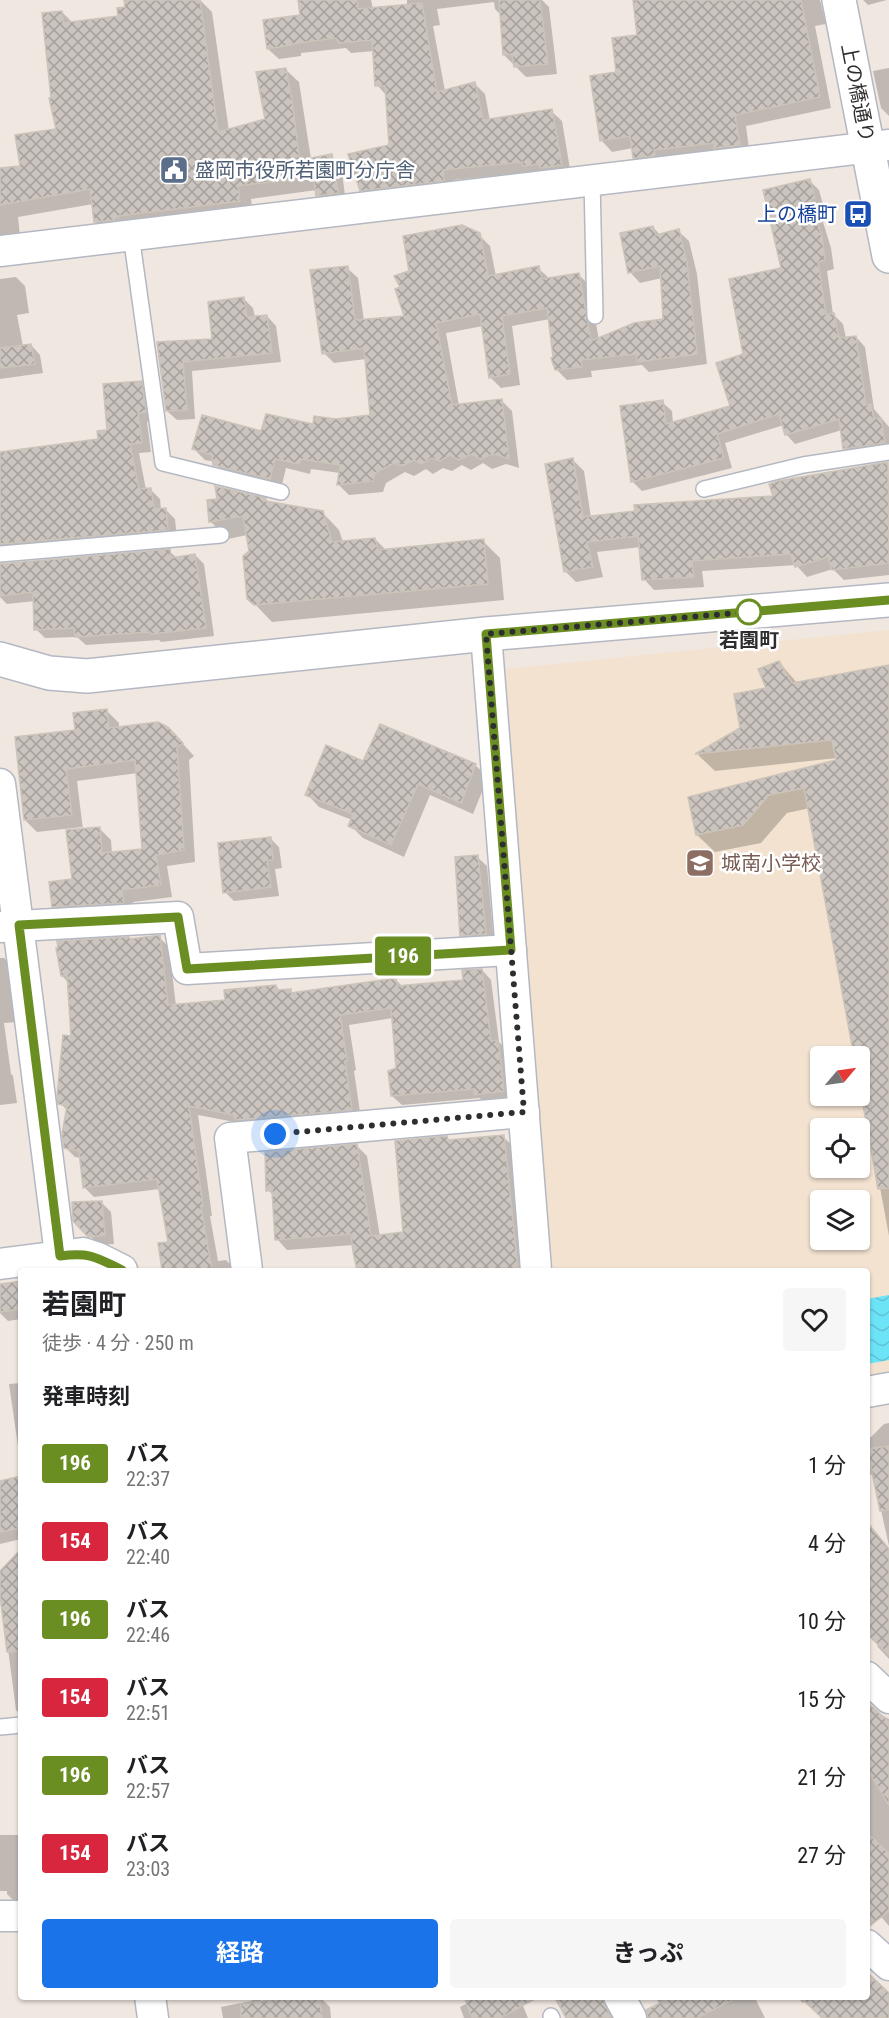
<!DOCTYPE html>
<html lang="ja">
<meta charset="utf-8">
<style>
body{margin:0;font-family:"Roboto Condensed","Noto Sans JP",sans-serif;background:#f6f6f6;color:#202124;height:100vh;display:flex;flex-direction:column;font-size:22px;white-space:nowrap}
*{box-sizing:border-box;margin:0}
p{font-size:20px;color:#757577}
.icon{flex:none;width:33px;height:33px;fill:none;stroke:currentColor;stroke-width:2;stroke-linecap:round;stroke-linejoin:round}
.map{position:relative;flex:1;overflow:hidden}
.panel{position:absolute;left:18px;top:1268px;width:852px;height:732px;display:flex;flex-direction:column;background:#fff;border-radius:6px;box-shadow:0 2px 4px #0004}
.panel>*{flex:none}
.badge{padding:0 12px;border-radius:4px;font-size:21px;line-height:39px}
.needle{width:39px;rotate:61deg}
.tools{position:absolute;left:810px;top:1046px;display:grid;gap:12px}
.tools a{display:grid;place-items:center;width:60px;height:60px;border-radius:6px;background:#fff;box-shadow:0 2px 4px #0004;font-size:30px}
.you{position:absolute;width:30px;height:30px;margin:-15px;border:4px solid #fff;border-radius:50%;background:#1a73e8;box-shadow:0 0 0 9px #1a73e833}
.map>.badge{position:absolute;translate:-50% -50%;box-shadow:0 0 0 3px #fff}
h2{padding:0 24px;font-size:22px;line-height:54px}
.round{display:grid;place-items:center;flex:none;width:63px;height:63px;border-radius:6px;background:#f6f6f6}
.head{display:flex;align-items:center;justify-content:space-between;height:102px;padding:0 24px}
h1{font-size:28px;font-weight:700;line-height:45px}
.action{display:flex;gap:12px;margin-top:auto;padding:12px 24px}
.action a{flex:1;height:69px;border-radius:6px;background:#1a73e8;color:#fff;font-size:24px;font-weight:700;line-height:69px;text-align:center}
.action a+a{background:#f6f6f6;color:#202124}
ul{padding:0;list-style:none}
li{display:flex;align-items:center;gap:18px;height:78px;padding:0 24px}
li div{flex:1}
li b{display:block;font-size:22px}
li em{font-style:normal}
li .badge{min-width:66px;font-weight:700;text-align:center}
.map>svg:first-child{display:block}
</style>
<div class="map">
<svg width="889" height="2018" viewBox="0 0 889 2018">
<defs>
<pattern id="water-waves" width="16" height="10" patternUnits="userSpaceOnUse" patternTransform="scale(1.5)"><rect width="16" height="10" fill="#6de3f7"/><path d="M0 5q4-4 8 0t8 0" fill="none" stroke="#5fc3d4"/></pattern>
<pattern id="building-cross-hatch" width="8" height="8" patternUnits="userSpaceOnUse" patternTransform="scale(1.5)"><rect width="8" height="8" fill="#cbc4bf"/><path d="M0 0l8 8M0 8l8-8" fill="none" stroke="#a5a09c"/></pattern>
</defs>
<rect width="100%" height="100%" fill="#f0e7e0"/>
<path fill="#f2e2cf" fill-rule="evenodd" d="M889 630V1374L867 1379V1270H543L497 670ZM820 1056H860V1095H820ZM820 1128H860V1167H820ZM820 1200H860V1239H820Z"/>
<polygon fill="url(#water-waves)" points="889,1295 889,1360 867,1364 867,1299"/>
<g fill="#0003" fill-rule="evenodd">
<polygon points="126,0 200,0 212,12 229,131 266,120 285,69 299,82 311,159 331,156 341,165 346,203 327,205 318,195 317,190 251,199 253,214 109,235 95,222 93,204 18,217 21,246 0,252 0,171 21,167 58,130 62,12 73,23 119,17 127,8"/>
<polygon points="299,0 371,0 373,9 407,6 407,0 542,0 549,7 557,74 526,77 504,55 501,15 495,9 494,2 437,9 440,25 433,26 445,91 475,84 485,94 490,121 551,111 562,121 571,175 535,176 531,172 453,180 454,191 372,200 362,190 390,147 387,96 377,85 374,51 351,53 346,48 301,53 301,56 279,59 268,49 265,22 301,16"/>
<polygon points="634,0 820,0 826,24 815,26 831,108 746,126 750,156 645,169 634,158 633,148 612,152 601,140 618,74 639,36"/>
<polygon points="863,0 887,0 868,5"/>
<polygon points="889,68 889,116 881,108 873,71"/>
<polygon points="809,180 819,190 824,208 819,209 831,248 834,269 827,271 833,314 843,324 846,338 856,337 865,347 874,409 889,427 889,453 854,458 844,448 842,430 795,444 786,434 784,425 725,443 732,468 642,491 632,481 662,402 672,411 673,423 732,407 745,355 783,269"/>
<polygon points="653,227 660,235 678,231 689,241 697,274 707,364 649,372 642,365 591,371 592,377 567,380 556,369 550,319 512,326 520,385 501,388 490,377 483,326 446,333 459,406 501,400 512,411 519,468 506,464 492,469 483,463 471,470 462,465 452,471 443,468 433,474 426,469 414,476 405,472 386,483 383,492 349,495 339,485 340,473 311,469 310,474 286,468 281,489 226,476 215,462 205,460 194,449 262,433 372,416 366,359 334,363 324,353 347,268 358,278 364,321 406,317 403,288 411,272 479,235 490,246 496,276 538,268 550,279 578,274 589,285 599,340 664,321 662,278 640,283 630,272"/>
<polygon points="16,277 25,286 29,313 17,315 23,346 31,345 40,355 43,373 0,379 0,279"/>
<polygon points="244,299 253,308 255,317 267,316 276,326 281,362 192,371 195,419 177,420 167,411 159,344 214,340"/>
<polygon points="141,382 150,392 155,421 147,422 151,452 139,453 146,490 150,489 160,499 161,510 166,510 175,519 177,539 0,554 0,453 100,440 109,431"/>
<polygon points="573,460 584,471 591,518 775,497 888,464 889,575 844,580 833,569 807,577 796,565 702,571 704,587 654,590 644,579 641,547 597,552 603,577 576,582 565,571"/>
<polygon points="265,500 268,502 322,512 339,530 343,542 375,539 386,550 483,541 500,558 504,600 272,622 249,598 250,551 247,535 228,539 211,522"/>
<polygon points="169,551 177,558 195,555 204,564 214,636 161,642 159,640 86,645 77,637 45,638 36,629 35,601 7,604 0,597 0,565"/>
<polygon points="779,662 798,684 889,667 889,1236 860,1080 860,1056 855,1056 810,808 787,813 761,843 715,852 697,835 690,798 837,761 837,758 715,771 698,755 742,728 768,689"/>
<path d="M107 711 119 723V729L173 733 194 756 189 760 195 862 167 866 172 897 133 902 135 914 66 918 54 906 74 880 82 827 37 832 25 820 77 732ZM138 773 143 850 112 854 111 840 99 828 83 830 77 781Z"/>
<polygon points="364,763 475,765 488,777 473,814 430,795 404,857 363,838 350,825 352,820 319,807 307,794"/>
<polygon points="270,838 279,847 282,868 275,869 279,896 234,901 225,892"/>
<polygon points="477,857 487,866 494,943 471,945 462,935"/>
<polygon points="159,937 169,947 176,1006 226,1001 276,986 281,992 290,990 294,994 395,979 403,987 465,981 482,970 491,980 499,1042 508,1051 513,1101 485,1104 480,1098 402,1105 392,1096 397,1070 393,1018 349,1025 356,1070 354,1071 361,1119 240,1123 198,1115 212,1216 210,1216 218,1261 226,1260 236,1270 163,1270 160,1244 170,1243 160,1189 94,1197 84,1187 81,1158 75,1157 65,1147 68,1111 60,1103 73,1038 69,983 62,976 130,940"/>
<polygon points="0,958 4,958 15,969 19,1022 4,1023 11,1074 13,1076 17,1103 0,1105"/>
<polygon points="503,1137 514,1147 527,1270 359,1270 354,1245 287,1250 277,1239 274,1196 268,1190 357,1146 367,1156 380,1237 405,1233 446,1138 449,1141"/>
<polygon points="102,1203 111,1212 114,1244 99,1245 75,1220"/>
<polygon points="21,1284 21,1319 8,1321 0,1313 0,1285"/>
<polygon points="21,1383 21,1456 19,1453 9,1384"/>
<polygon points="889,1423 889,1546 873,1474 867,1476 867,1441 884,1424"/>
<polygon points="21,1478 21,1539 0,1544 0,1482"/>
<polygon points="867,1530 889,1550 889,1659 877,1646 879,1644 867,1633"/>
<polygon points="21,1647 21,1715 16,1710 8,1649"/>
<polygon points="867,1703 876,1712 889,1719 889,1926 867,1900"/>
<polygon points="0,1835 21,1835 21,1902 15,1902 7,1894 7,1891 0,1891"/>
<polygon points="319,1996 330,2007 331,2018 223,2018 221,2007 251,2001 258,1997 263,2003"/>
<polygon points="519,1996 528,2018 464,2018 460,2007 468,2003"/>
<polygon points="655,1996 754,1996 765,2018 650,2018 660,2005"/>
<polygon points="796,1996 824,1996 835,2018 823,2018 805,2001 803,2003"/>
<polygon points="602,1999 610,2007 614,2018 568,2018"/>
</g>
<g fill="url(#building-cross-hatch)" stroke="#ccc3b9" stroke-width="1.5">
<polygon points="124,0 200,0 218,132 265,119 256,72 286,68 292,101 302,178 238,186 240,201 118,216 118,220 94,222 90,189 0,205 0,168 20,166 15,135 56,129 49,98 51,98 42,13 62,11 63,23 118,16 117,8 125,7"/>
<polygon points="298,0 357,0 358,9 422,3 437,92 475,82 483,120 552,109 562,165 541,168 538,164 523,166 522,162 443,170 444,181 360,191 348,154 389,145 385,86 375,86 372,40 339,43 336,38 291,44 291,45 267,49 263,20 300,15"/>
<polygon points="499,0 540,0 548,64 514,67 512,54 503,55"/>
<polygon points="633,0 801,0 820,97 735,115 740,145 714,148 714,143 654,150 655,156 633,158 630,136 600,141 590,76 616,72 612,38 637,35"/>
<polygon points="332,154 338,193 316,196 311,158"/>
<polygon points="810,179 815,198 811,200 822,237 825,260 818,262 826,315 834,313 839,338 856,336 866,405 871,404 874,419 881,418 885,443 843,449 839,419 785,435 779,414 717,434 724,458 631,482 620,406 663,400 666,424 730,406 716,363 743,354 729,279 781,268 763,190"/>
<polygon points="462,225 480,233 488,276 539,266 542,279 579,273 591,341 634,323 663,319 660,266 628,273 620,233 653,226 656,235 679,229 687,263 697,354 637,362 636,354 581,360 582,367 555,370 551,358 553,357 547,308 502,316 510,374 489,378 480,314 436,323 452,405 502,399 509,459 494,454 480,459 471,454 459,460 450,455 440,461 432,458 421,464 414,460 402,466 394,463 375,473 373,481 337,485 340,465 301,459 299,464 275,459 270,479 213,465 212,455 192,449 202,415 261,431 266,414 313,424 314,416 336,419 370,415 364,348 322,354 310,270 348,266 355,320 404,316 395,289 400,287 394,276 409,271 403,236"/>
<polygon points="244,297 247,317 267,315 272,353 183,362 187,410 166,411 157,342 212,339 208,302"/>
<polygon points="31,344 35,364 0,368 0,348"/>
<polygon points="142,381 146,412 138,413 142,443 130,444 139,489 151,488 154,509 166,508 168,530 0,544 0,452 98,439 97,431 107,430 103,384"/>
<polygon points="573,458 583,517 635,511 634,505 773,496 769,484 778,481 888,462 889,563 832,570 828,557 795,567 790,554 692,561 694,577 642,580 638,536 587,542 593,567 564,572 545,464"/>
<polygon points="215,486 266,498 266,501 323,511 332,542 375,538 378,550 484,539 488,584 254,605 247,599 243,556 249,551 243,516 209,522 207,500 217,499"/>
<polygon points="170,549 171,558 195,554 206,628 151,634 150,632 75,637 74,628 34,630 33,592 0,596 0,564"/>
<polygon points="779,661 792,683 889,665 889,1188 878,1189 860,1088 860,1056 854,1056 804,788 769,795 743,825 696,835 688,797 836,760 832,740 695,754 740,728 734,694 766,688 758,669"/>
<polygon points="107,709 109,728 158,722 168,727 183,743 177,747 184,850 156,855 161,885 122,890 124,903 52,907 49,882 72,879 66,830 100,827 102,853 142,849 135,760 66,769 72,815 24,820 15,737 75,730 73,713"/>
<polygon points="380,724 476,764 461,803 418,784 391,845 348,826 353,814 305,795 326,745 363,761"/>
<polygon points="271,837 273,860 267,860 271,887 223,893 218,843"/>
<polygon points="478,855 486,934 460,936 455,857"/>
<polygon points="160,935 168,1005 225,1000 224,990 276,985 277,990 291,989 291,993 396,978 397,986 463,980 462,970 482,969 491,1041 498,1040 504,1091 474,1095 474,1089 391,1096 388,1071 396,1068 391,1008 340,1015 347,1061 345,1061 352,1110 235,1120 234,1115 189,1106 203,1206 201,1207 212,1270 162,1270 158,1243 168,1242 157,1179 83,1188 79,1151 64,1148 62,1134 67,1106 58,1104 57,1096 63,1035 71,1036 67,975 61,976 56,948 58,948 57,941 129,937 130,939"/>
<polygon points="504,1135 518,1270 357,1270 353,1252 351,1234 275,1240 272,1190 266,1191 265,1152 357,1144 371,1236 403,1232 395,1141 447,1136 448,1140"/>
<polygon points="102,1201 105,1235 88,1237 73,1221 72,1202"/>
<polygon points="21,1281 21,1309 0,1312 0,1284"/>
<polygon points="889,1446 889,1510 880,1511 867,1449"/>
<polygon points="21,1476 21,1528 0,1532 0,1481"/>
<polygon points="867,1522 889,1549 889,1655 867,1634"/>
<polygon points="21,1549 21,1651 7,1652 0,1595 0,1571"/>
<polygon points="867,1702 889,1722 889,1805 867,1770"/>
<polygon points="867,1833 889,1853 889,1911 867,1928"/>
<polygon points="867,1972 889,1993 889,2018 822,2018 799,1996 867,1996"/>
<polygon points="301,1996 319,1996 322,2018 241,2018 241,2004"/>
<polygon points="464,1996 540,1996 500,2018 472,2018"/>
<polygon points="554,1996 602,1996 611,2018 566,2018"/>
<polygon points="674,1996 740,1996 697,2018 648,2018 646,2010"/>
</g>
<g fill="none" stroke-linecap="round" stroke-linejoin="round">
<g stroke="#b4b8c2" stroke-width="18">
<g id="lane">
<polyline points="592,180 595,316"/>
<polyline points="131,235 163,463 281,492"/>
<polyline points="704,489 803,465 889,452"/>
<polyline points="0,554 221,535"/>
<polyline points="0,1727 21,1725"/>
<polyline points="551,2016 552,2018"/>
</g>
</g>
<g stroke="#b4b8c2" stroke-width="33">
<g id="street">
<polyline points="0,251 889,145"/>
<polyline points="486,634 536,1270"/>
<polyline points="0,784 62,1270"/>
<polyline points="0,927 178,917 187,969 511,950"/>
<polyline points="0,1264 83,1253 98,1258 122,1270"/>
<polyline points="247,1270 230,1138 524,1112"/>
<polyline points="867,1392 889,1388"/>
<polyline points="867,1677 889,1698"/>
<polyline points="0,1916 21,1916"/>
<polyline points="867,1945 889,1965"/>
<polyline points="150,1996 153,2018"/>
<polyline points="619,1996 631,2018"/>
</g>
</g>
<g stroke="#b4b8c2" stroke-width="36">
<g id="secondary">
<polyline points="839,0 889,256"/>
<polyline points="0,659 49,673 87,676 486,634 889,600"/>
</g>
</g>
<use href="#lane" stroke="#fff" stroke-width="15"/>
<use href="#street" stroke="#fff" stroke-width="30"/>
<use href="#secondary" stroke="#fff" stroke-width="33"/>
</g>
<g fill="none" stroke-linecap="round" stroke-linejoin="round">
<g stroke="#fff" stroke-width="14">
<path id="line" d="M122 1270C96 1257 90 1252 60 1256L19 925 178 917 187 969 511 950 486 634 889 600"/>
</g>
<use href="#line" stroke="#6b8e23" stroke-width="9"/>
<polyline stroke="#2e2e2e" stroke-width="6" stroke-dasharray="0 10.8" points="275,1134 524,1112 486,634 749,612"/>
</g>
<defs>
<g id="civic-square" transform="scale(1.5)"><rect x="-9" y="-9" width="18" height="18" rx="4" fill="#5c6f8a" stroke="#fff"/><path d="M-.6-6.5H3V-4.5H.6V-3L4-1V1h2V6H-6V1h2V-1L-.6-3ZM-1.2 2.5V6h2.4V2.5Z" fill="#fff"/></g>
<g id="bus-square" transform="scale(1.5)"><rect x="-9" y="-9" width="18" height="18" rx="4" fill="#1a4fb4" stroke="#fff"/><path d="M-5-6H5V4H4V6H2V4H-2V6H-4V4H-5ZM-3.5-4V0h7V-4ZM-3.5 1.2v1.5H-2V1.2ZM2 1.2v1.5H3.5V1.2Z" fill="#fff"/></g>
<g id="school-square" transform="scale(1.5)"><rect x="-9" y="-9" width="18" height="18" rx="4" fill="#8d6e63" stroke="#fff"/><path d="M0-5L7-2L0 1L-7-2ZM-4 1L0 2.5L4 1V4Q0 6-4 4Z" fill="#fff"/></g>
</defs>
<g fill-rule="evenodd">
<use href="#civic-square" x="174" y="170"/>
<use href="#bus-square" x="858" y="214"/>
<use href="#school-square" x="700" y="863"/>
</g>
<circle fill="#fff" stroke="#6b8e23" stroke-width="3" cx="749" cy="612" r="12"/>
<g text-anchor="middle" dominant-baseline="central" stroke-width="5" stroke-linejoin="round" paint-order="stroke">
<g font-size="20" fill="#2e2e2e" stroke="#fff">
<text transform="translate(858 93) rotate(79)">上の橋通り</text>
</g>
<g font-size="20" fill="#4e5e75" stroke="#fff" text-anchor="start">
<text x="195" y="170">盛岡市役所若園町分庁舎</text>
</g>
<g font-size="20" fill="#164399" stroke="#fff" text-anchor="end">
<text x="837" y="214">上の橋町</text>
</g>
<g font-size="20" font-weight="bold" fill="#2e2e2e" stroke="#fff">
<text x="749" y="640">若園町</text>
</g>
<g font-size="20" fill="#785e54" stroke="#fff" text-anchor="start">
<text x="721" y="863">城南小学校</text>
</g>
</g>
</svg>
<div class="tools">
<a><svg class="needle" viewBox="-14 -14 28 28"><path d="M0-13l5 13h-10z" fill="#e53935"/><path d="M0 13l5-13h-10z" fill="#757577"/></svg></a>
<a><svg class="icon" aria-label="locate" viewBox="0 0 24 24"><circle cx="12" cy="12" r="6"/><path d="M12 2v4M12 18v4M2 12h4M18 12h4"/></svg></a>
<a><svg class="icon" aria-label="layers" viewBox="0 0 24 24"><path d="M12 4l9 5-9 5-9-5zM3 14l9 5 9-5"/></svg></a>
</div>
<div class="you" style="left:275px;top:1134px"></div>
<b class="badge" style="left:403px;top:956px;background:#6b8e23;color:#fff">196</b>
<section class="panel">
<div class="head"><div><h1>若園町</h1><p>徒歩 · 4 分 · 250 m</p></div><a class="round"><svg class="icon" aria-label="heart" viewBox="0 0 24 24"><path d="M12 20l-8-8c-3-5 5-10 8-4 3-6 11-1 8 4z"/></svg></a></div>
<h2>発車時刻</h2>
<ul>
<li><span class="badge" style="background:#6b8e23;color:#fff">196</span><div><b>バス</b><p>22:37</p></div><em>1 分</em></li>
<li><span class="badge" style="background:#d7263d;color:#fff">154</span><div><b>バス</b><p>22:40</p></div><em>4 分</em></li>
<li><span class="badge" style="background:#6b8e23;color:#fff">196</span><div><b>バス</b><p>22:46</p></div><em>10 分</em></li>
<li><span class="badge" style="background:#d7263d;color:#fff">154</span><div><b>バス</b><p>22:51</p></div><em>15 分</em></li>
<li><span class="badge" style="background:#6b8e23;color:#fff">196</span><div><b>バス</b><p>22:57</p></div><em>21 分</em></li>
<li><span class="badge" style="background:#d7263d;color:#fff">154</span><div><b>バス</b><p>23:03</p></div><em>27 分</em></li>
</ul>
<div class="action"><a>経路</a><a>きっぷ</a></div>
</section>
</div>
